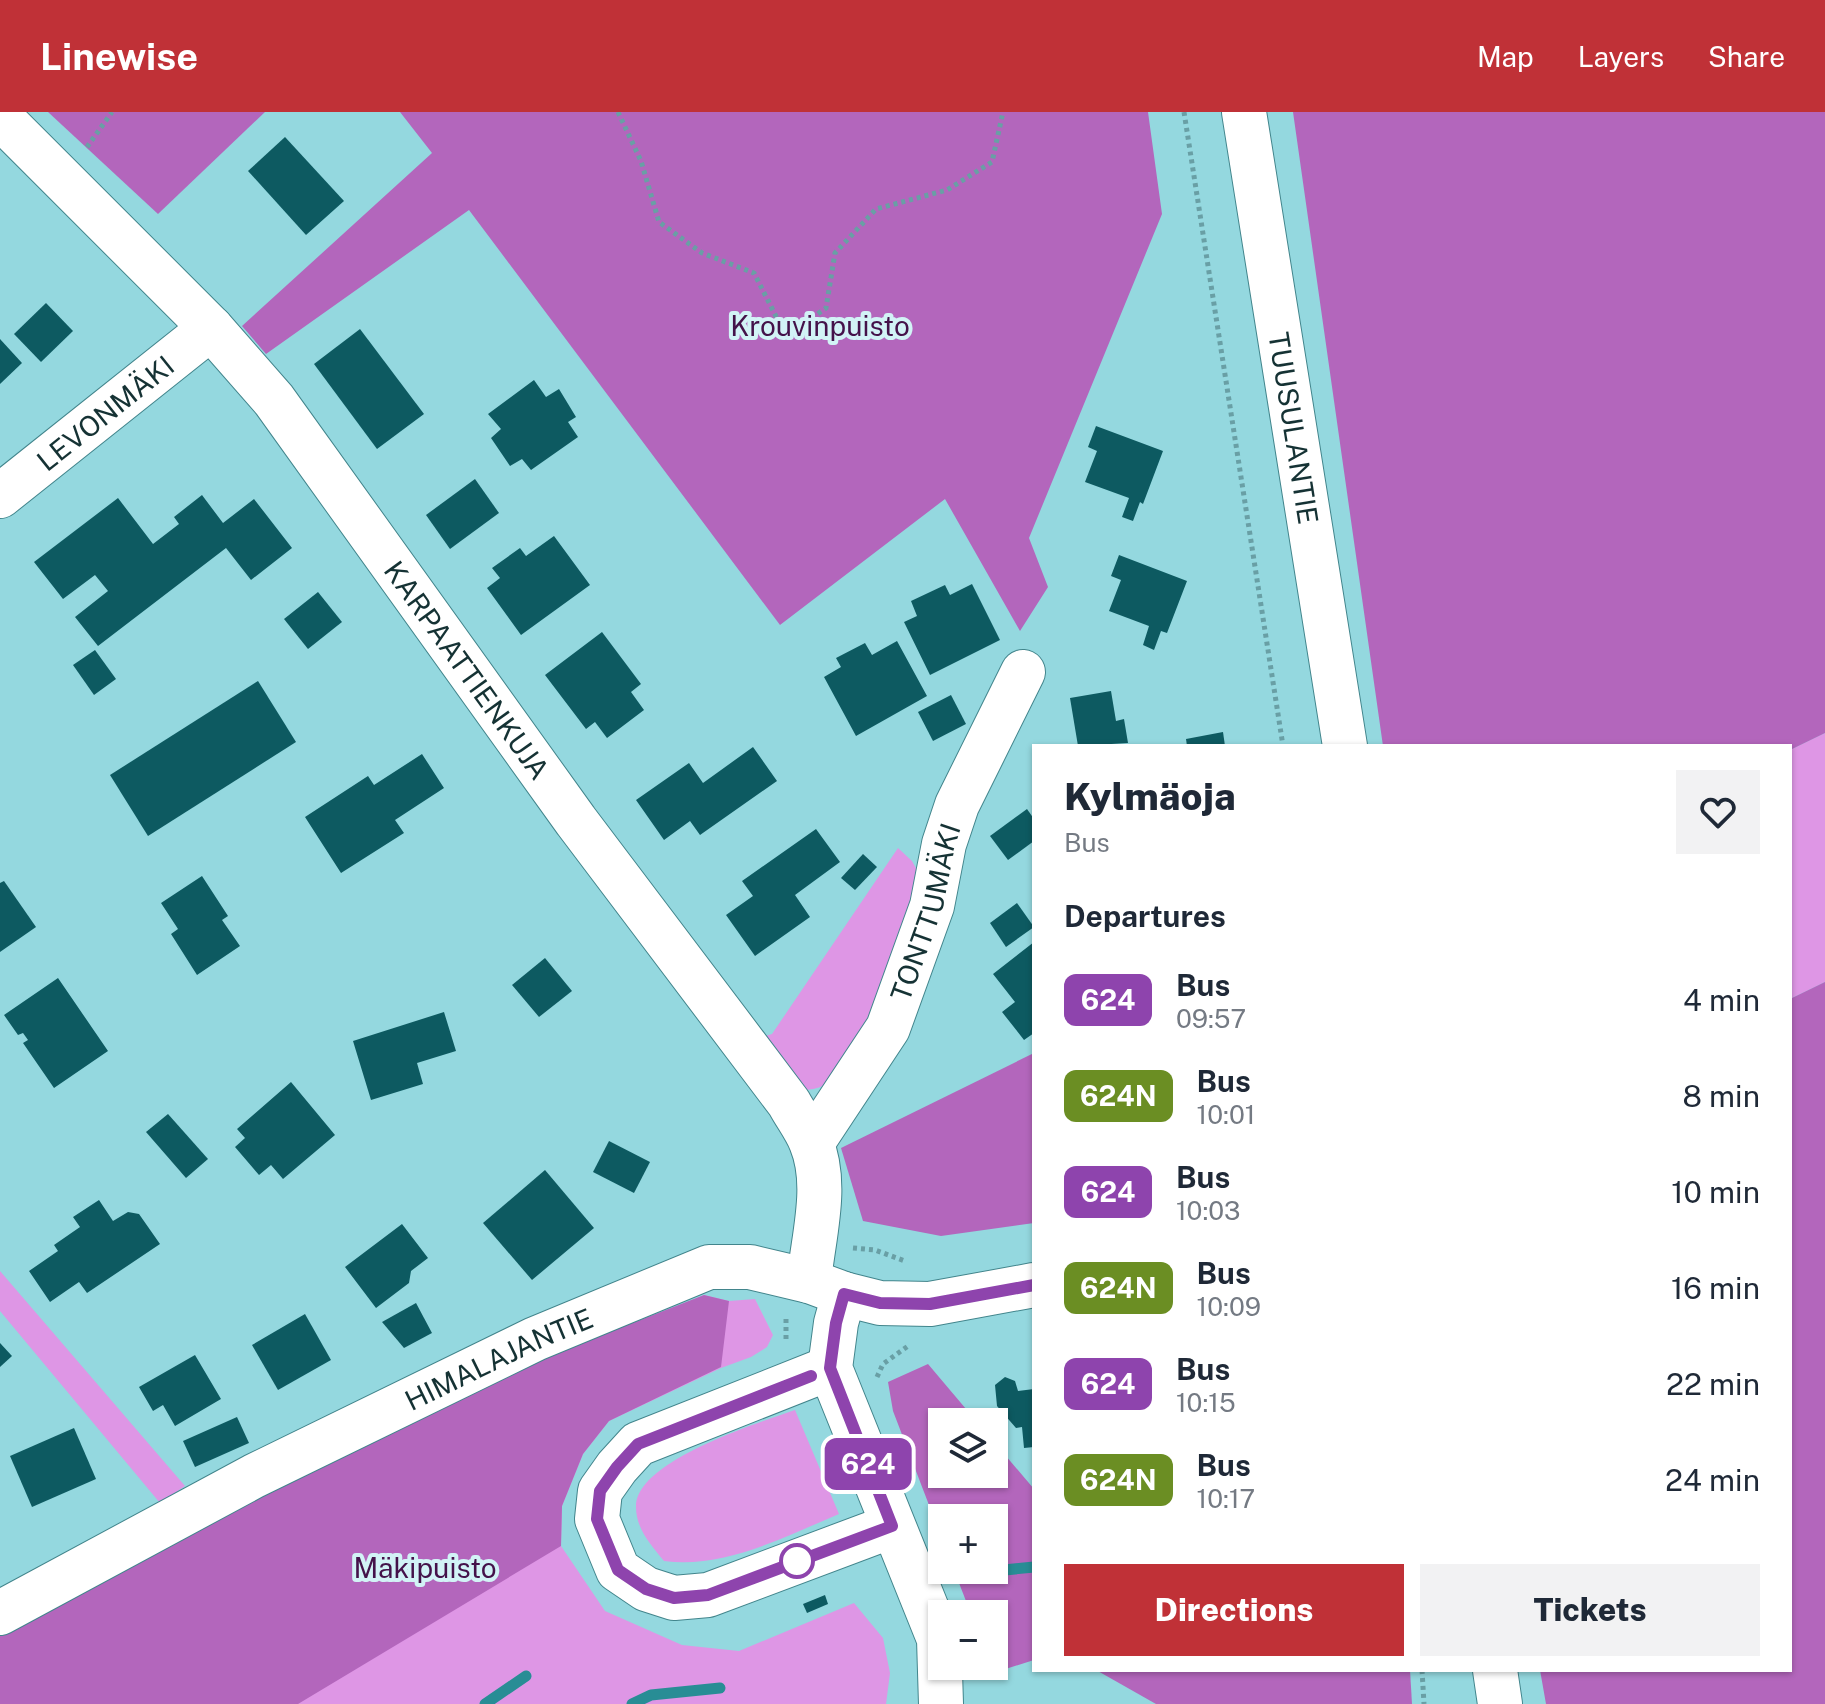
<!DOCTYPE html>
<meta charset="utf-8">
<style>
body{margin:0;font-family:"Public Sans",sans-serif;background:#f2f2f3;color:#1f2937;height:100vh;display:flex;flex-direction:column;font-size:30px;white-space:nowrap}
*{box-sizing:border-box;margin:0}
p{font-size:26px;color:#747a83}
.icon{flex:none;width:44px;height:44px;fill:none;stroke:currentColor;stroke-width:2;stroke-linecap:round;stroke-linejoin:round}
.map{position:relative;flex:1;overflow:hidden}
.sheet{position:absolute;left:1032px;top:632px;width:760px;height:928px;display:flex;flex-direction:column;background:#fff;border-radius:0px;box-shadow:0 2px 6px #0004}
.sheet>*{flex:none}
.badge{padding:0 16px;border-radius:12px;font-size:28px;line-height:52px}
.fabs{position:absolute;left:928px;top:1296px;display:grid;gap:16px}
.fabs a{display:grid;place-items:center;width:80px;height:80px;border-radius:0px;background:#fff;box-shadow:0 2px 6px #0004;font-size:40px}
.map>.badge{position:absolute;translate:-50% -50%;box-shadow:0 0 0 4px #fff}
h2{padding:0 32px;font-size:30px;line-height:72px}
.round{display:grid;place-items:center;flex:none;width:84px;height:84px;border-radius:0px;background:#f2f2f3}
.head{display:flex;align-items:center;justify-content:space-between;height:136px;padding:0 32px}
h1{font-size:38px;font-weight:800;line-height:60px}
.button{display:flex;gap:16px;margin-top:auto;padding:16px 32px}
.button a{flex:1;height:92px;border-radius:0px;background:#c03137;color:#fff;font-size:32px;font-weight:800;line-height:92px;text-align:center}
.button a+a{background:#f2f2f3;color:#1f2937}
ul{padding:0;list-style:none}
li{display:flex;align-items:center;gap:24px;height:96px;padding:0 32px}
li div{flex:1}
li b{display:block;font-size:30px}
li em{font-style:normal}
li .badge{min-width:88px;font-weight:700;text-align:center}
header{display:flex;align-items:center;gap:48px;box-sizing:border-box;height:112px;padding:0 40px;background:#c03137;color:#fff}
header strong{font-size:38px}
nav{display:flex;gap:44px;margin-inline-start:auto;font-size:28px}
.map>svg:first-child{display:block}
</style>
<header>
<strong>Linewise</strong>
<nav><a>Map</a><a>Layers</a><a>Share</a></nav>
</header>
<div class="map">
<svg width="1825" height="1592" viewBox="0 0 1825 1592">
<rect width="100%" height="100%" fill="#94d8df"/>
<g fill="#de96e5">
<polygon points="1825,621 1825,870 1790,887 1790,638"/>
<path d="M898 736 912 749 918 760 916 784 881 881 837 962C825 975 817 978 800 978L759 926 772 922Z"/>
<polygon points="0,1159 185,1374 160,1391 0,1199"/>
<polygon points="704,1183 729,1189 755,1187 773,1223 767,1235 751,1245 721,1256 609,1309 583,1342 562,1394 561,1434 605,1499 682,1533 739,1539 854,1491 883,1526 890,1561 886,1592 0,1592 0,1523 275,1376"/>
<path d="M795 1298 839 1402C784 1425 724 1457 664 1449 651 1433 636 1417 636 1395 635 1349 759 1311 795 1298Z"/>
</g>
<g fill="#b366bc">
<polygon points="48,0 265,0 158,102"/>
<polygon points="400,0 1148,0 1162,102 1029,426 1048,475 1020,519 945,387 780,513 469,98 266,242 242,214 432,41"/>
<polygon points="1293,0 1825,0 1825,621 1790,638 1790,634 1383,634"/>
<polygon points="1825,870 1825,1592 1546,1592 1540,1558 1790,1558 1790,887"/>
<polygon points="1034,941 1034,1111 941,1124 863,1109 841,1036"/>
<polygon points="704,1183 729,1189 721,1255 609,1309 583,1342 562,1394 561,1434 298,1592 0,1592 0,1523 275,1376 533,1250"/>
<polygon points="928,1252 977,1310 942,1310 942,1362 994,1362 994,1330 1034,1377 1034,1548 993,1561 990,1554 994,1554 994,1502 971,1502 954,1458 994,1458 994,1406 942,1406 942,1427 893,1299 888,1270"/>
<polygon points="1096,1558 1410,1558 1412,1592 1156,1592"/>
</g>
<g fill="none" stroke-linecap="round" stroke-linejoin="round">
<g stroke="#288d95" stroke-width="11">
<polyline points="985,1460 1034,1455"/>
<polyline points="485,1592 526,1564"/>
<polyline points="632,1592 651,1583 720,1576"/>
</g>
</g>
<g fill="#0d5a61">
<polygon points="285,25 344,89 306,123 248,59"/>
<polygon points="46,191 73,219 41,250 14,222"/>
<polygon points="360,217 424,302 377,337 314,252"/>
<polygon points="0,227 22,251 0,272"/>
<polygon points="534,268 546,285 559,277 576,305 568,310 578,325 531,358 522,347 510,354 491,326 501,317 488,302"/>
<polygon points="1096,314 1163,339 1143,392 1140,390 1133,409 1122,405 1129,386 1085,370 1097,339 1088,335"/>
<polygon points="475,367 499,401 450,437 426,403"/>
<polygon points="202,383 223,411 254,387 292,436 251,468 226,436 98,534 75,505 108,479 95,463 63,487 34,450 118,386 153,432 179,412 174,405"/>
<polygon points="554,424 590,473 521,523 487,476 500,466 492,456 520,436 526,444"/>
<polygon points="1119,443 1187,469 1167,521 1161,519 1154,538 1143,533 1149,514 1109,499 1121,468 1111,464"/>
<polygon points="972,472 1000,528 930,563 904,510 917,504 911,489 945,473 950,483"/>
<polygon points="318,480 342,510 308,537 284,507"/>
<polygon points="602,520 641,572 631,580 644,598 607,626 595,610 586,617 545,563"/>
<polygon points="897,529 927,584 856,624 824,565 841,555 836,546 865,531 872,543"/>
<polygon points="95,538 116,567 94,583 73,553"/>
<polygon points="258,569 296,630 148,724 110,663"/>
<polygon points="1111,579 1116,609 1124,607 1128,631 1078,634 1070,586"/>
<polygon points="951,583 966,612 933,629 918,600"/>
<polygon points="1223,620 1225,634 1187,634 1186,627"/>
<polygon points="753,635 777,669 700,723 690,709 664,728 636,688 689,651 703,671"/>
<polygon points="422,642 444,676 395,708 404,721 341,761 305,705 368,664 374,673"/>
<polygon points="1027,697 1034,707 1034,729 1008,748 990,724"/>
<polygon points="816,717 840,750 795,783 810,805 755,844 726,803 753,784 742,769"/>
<polygon points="863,742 877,755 855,778 841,766"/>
<polygon points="202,764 228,804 222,808 240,834 197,863 171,822 178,817 161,791"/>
<polygon points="4,769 36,815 0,840 0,771"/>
<polygon points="1017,791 1034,815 1006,835 990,811"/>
<polygon points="1034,830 1034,921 1024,928 1002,900 1015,890 993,862"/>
<polygon points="545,846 572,879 539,905 512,873"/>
<polygon points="58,866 108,939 54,976 23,931 28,928 23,921 18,923 4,903"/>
<polygon points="444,900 456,939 417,951 423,972 371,988 353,929"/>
<polygon points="291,970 335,1023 283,1067 271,1053 259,1063 235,1035 245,1026 237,1017"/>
<polygon points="168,1002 208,1047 186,1066 146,1020"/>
<polygon points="609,1029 650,1050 634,1081 593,1060"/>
<polygon points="545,1058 594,1116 532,1168 483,1111"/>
<polygon points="99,1088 113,1109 128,1100 139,1102 160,1132 87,1181 79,1170 50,1190 29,1159 58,1139 54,1133 80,1115 73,1105"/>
<polygon points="402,1112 428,1146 411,1159 409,1171 376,1196 345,1155"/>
<polygon points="416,1191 432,1221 404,1236 382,1210"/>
<polygon points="305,1202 331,1248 278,1278 252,1233"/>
<polygon points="0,1231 12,1244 0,1255"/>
<polygon points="195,1243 221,1287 175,1314 163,1293 153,1299 139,1275"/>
<polygon points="1005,1265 1015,1269 1018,1279 1034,1277 1034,1335 1024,1336 1022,1315 1016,1316 997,1294 995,1273"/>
<polygon points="237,1305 249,1331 195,1355 183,1329"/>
<polygon points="74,1316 96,1367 32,1395 10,1344"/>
<polygon points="825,1483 828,1492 807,1501 803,1492"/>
</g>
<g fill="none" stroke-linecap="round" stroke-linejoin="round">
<g stroke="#42858c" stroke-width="46">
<g id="minor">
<path id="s1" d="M0 5 211 216 274 288 576 709 789 991C796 1004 806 1017 811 1030 829 1073 813 1125 809 1169"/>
<path id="s2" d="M0 384 211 216"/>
<path id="s3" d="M812 1031 888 916 932 794 944 732 957 693 1023 560"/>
<polyline points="844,1182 836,1211 830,1256 939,1527 941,1592"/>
<polyline points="830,1256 638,1332 617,1355 600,1379 597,1407 618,1458 646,1477 674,1486 708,1483 892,1414"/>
<path id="s4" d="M0 1501 254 1364 535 1227 709 1155H750L809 1169 844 1182 880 1191 930 1192 1034 1173"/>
</g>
</g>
<g stroke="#42858c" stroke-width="46">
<g id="major">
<path id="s5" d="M1244 0 1345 634"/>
<polyline points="1495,1558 1500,1592"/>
</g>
</g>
<g stroke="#699fa5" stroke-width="5" stroke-dasharray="4 4" stroke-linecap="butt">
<polyline points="618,0 641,49 659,110 702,141 754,161 786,224 826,196 835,141 876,97 947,78 992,50 1003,0"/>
<polyline points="1184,0 1283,634"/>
<polyline points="87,35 112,0"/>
<polyline points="853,1136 875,1138 905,1149"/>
<polyline points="786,1207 786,1228"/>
<polyline points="877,1265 883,1252 908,1234"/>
<polyline points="1422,1558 1424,1592"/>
</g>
<use href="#minor" stroke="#fff" stroke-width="44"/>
<use href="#major" stroke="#fff" stroke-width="44"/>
</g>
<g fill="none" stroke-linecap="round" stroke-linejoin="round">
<g stroke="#fff" stroke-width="18">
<polyline id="line" points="811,1264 638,1332 617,1355 600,1379 597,1407 618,1458 646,1477 674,1486 708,1483 892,1414 830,1256 836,1211 844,1182 880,1191 930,1192 1034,1173"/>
</g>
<use href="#line" stroke="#8e44ad" stroke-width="12"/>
</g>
<circle fill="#fff" stroke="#8e44ad" stroke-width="4" cx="797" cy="1449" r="16"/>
<g text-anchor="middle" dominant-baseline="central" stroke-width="8" stroke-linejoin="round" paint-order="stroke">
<g font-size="28" fill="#44124a" stroke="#d2f3f6">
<text x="820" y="213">Krouvinpuisto</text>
<text x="425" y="1455">Mäkipuisto</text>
</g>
<g font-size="28" fill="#153234" stroke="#d2f3f6">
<text stroke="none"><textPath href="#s2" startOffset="134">LEVONMÄKI</textPath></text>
<text stroke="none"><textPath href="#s5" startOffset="320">TUUSULANTIE</textPath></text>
<text stroke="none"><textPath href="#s1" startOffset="726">KARPAATTIENKUJA</textPath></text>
<text stroke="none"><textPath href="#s3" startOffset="260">TONTTUMÄKI</textPath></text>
<text stroke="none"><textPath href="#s4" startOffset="560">HIMALAJANTIE</textPath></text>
</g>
</g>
</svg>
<div class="fabs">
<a><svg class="icon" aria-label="layers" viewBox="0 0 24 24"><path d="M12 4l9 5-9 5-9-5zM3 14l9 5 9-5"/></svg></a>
<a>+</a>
<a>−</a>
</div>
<b class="badge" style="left:868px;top:1352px;background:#8e44ad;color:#fff">624</b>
<section class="sheet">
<div class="head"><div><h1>Kylmäoja</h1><p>Bus</p></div><a class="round"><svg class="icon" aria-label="heart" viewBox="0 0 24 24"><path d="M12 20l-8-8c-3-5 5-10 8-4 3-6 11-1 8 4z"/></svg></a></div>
<h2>Departures</h2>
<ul>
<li><span class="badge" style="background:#8e44ad;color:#fff">624</span><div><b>Bus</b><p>09:57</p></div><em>4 min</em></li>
<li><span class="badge" style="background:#6b8e23;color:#fff">624N</span><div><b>Bus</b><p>10:01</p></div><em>8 min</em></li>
<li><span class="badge" style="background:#8e44ad;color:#fff">624</span><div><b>Bus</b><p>10:03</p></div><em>10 min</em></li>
<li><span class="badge" style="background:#6b8e23;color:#fff">624N</span><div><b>Bus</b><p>10:09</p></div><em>16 min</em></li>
<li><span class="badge" style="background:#8e44ad;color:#fff">624</span><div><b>Bus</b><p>10:15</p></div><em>22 min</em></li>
<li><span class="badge" style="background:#6b8e23;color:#fff">624N</span><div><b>Bus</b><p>10:17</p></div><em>24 min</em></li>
</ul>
<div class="button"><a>Directions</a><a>Tickets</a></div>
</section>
</div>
